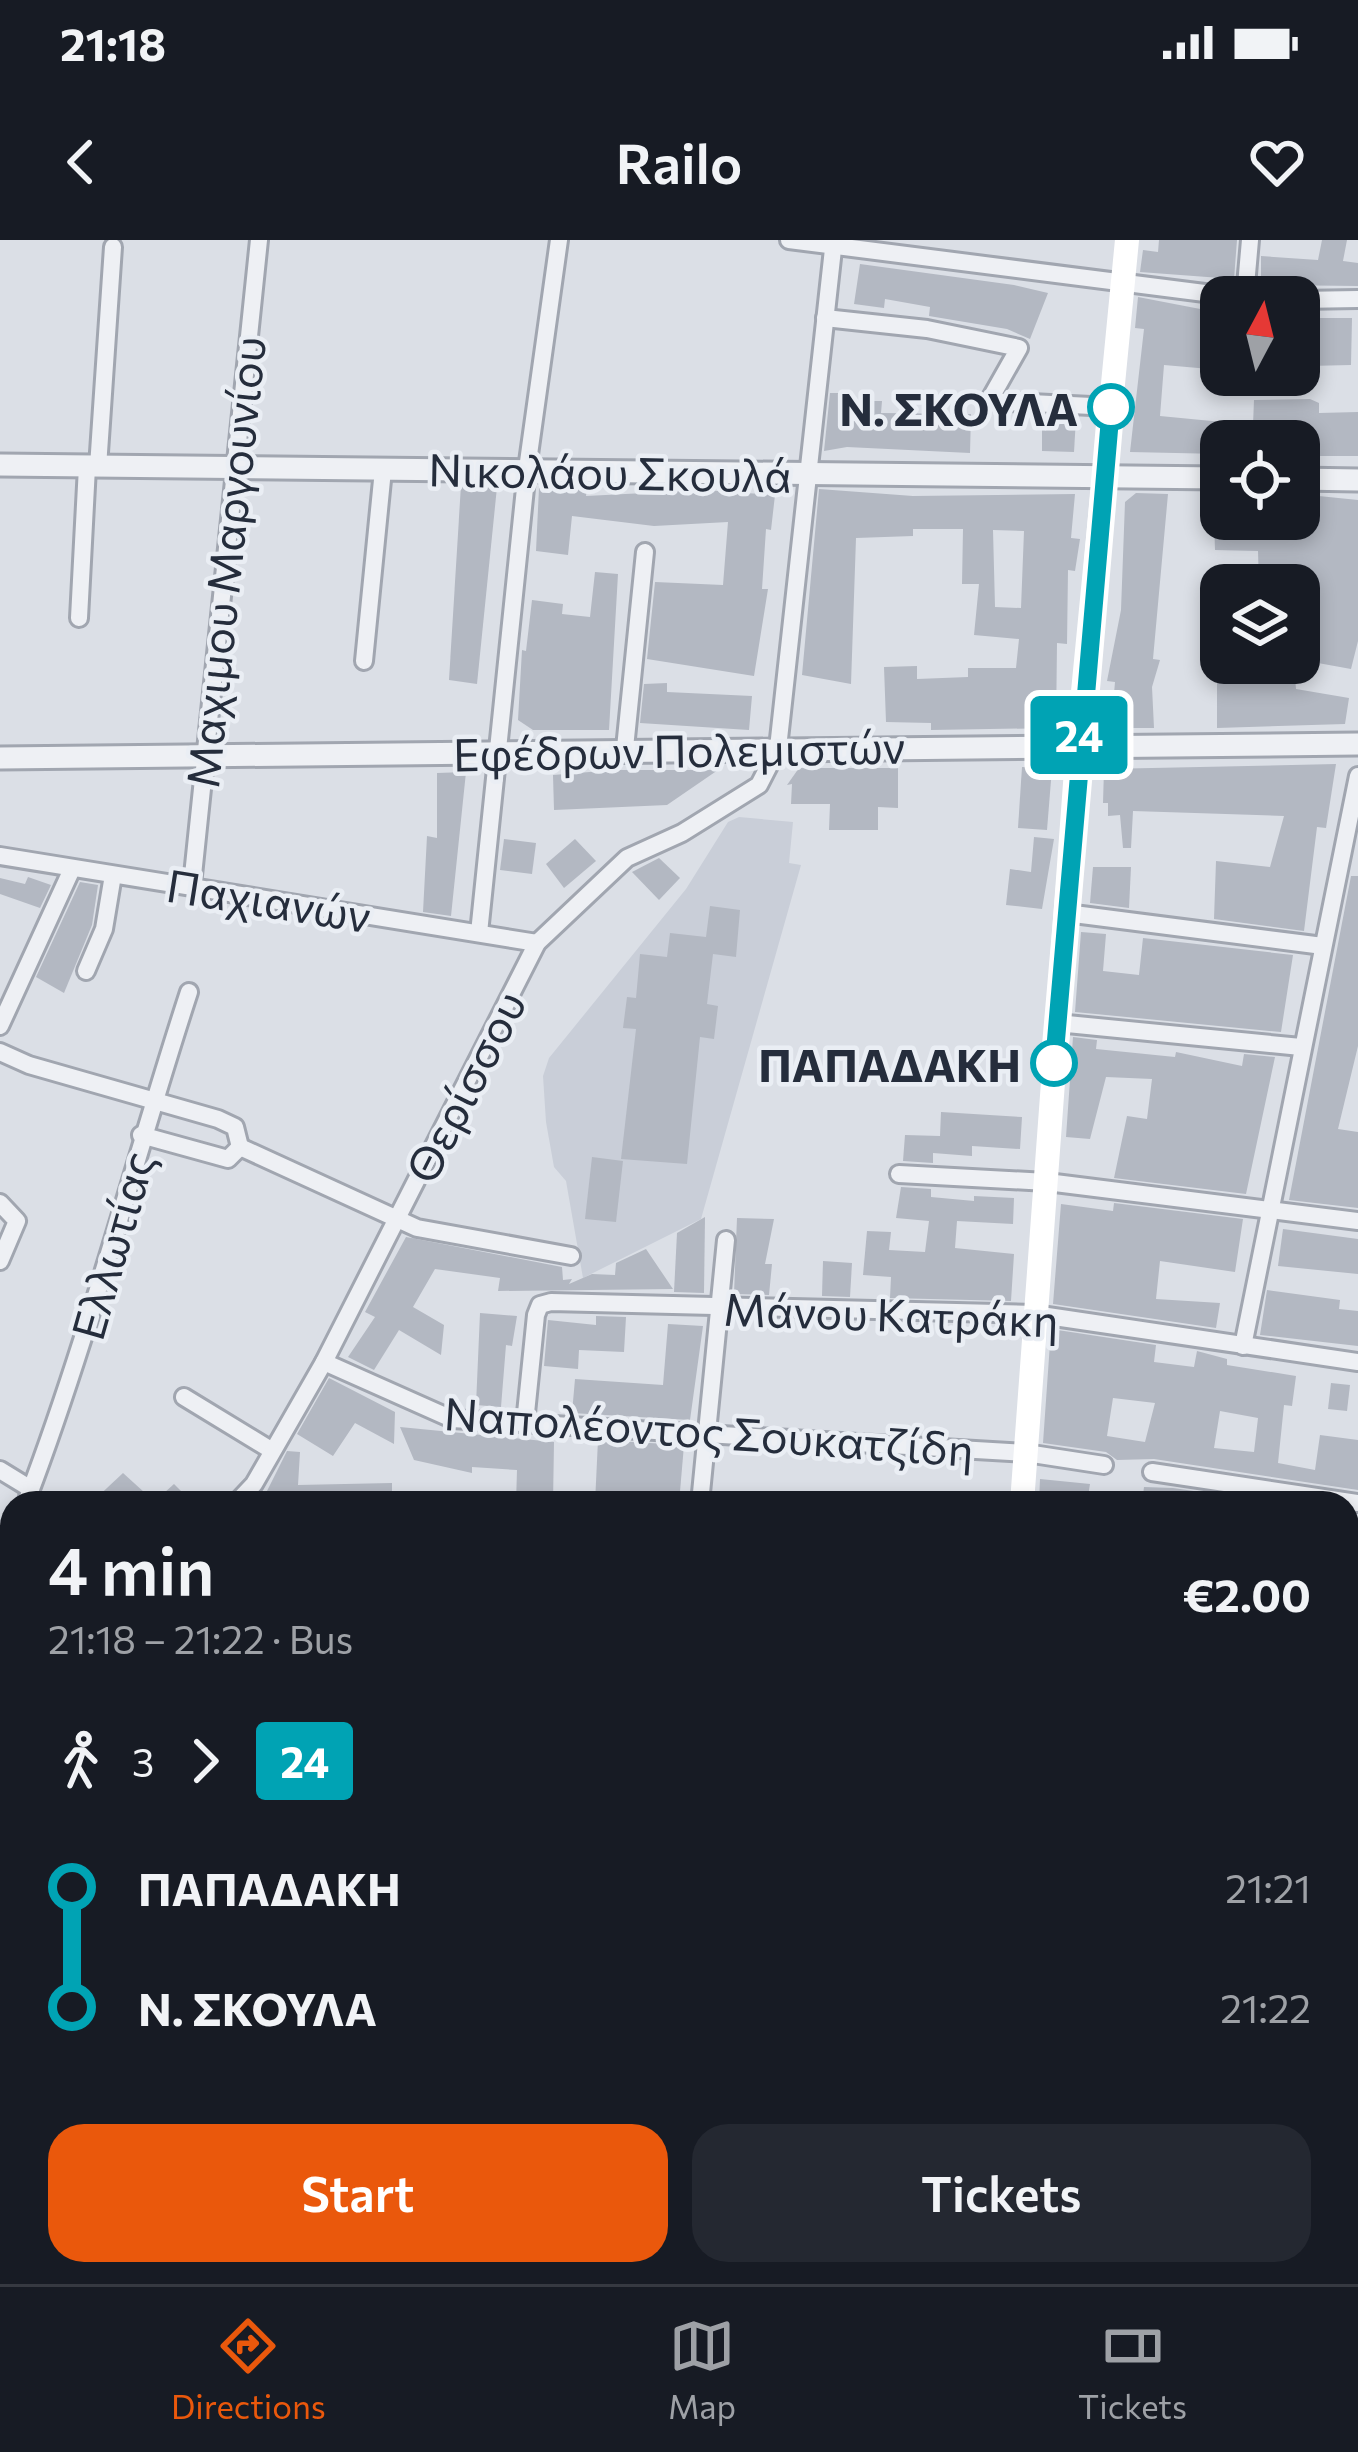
<!DOCTYPE html>
<meta charset="utf-8">
<style>
body{margin:0;font-family:Commissioner,sans-serif;background:#242831;color:#f1f3f6;height:100vh;display:flex;flex-direction:column;font-size:45px;white-space:nowrap}
*{box-sizing:border-box;margin:0}
p{font-size:39px;color:#9ea1a6}
.icon{flex:none;width:66px;height:66px;fill:none;stroke:currentColor;stroke-width:2;stroke-linecap:round;stroke-linejoin:round}
.map{position:relative;flex:1;overflow:hidden}
.panel{position:absolute;left:0px;top:1251px;width:1359px;height:795px;display:flex;flex-direction:column;background:#171b24;border-radius:36px 36px 0 0;box-shadow:0 6px 18px #0003}
.panel>*{flex:none}
.badge{padding:0 24px;border-radius:9px;font-size:42px;line-height:78px}
.needle{width:78px;rotate:7deg}
.tools{position:absolute;left:1200px;top:36px;display:grid;gap:24px}
.tools a{display:grid;place-items:center;width:120px;height:120px;border-radius:24px;background:#171b24;box-shadow:0 6px 18px #0003;font-size:60px}
.map>.badge{position:absolute;translate:-50% -50%;box-shadow:0 0 0 6px #fff}
.legs{display:flex;align-items:center;gap:18px;height:132px;padding:0 48px;font-size:39px}
.legs p{margin-inline-start:auto}
.summary{display:flex;align-items:center;justify-content:space-between;height:204px;padding:0 48px}
h1{font-size:66px;font-weight:600;line-height:90px}
.button{display:flex;gap:24px;margin-top:auto;padding:24px 48px}
.button a{flex:1;height:138px;border-radius:36px;background:#ea580c;color:#fff;font-size:48px;font-weight:600;line-height:138px;text-align:center}
.button a+a{background:#242831;color:#f1f3f6}
ul{padding:0 48px;list-style:none}
li{display:flex;align-items:center;gap:42px;height:120px;font-size:45px}
li i{display:grid;place-items:center;width:18px;height:100%;margin:0 15px;background:currentColor}
li i::after{content:'';width:30px;height:30px;margin:-15px;border:9px solid;border-radius:50%;background:#171b24}
li p{margin-inline-start:auto}
li:first-child i{background:linear-gradient(#0000 50%,currentColor 0)}
li:last-child i{background:linear-gradient(currentColor 50%,#0000 0)}
.status{display:flex;justify-content:space-between;align-items:center;height:84px;padding:0 60px;background:#171b24;direction:ltr}
.status svg{height:33px;fill:currentColor}
header{display:flex;justify-content:space-between;align-items:center;height:156px;padding:0 48px;background:#171b24;font-size:54px;font-weight:600}
.tabs{display:flex;justify-content:space-around;align-items:center;height:168px;border-top:3px solid #363941;background:#171b24;font-size:33px;color:#9ea1a6}
.tabs a{display:grid;justify-items:center;gap:6px}
.tabs .current{color:#ea580c}
.map>svg:first-child{display:block}
</style>
<div class="status"><b>21:18</b><svg viewBox="0 0 49 12"><path d="M0 12V9h3v3zM5 12V6h3v6zM10 12V3h3v9zM15 12V0h3v12zM26 1h20v11H26zM47 4h2v5h-2z"/></svg></div>
<header><svg class="icon" aria-label="back" viewBox="0 0 24 24"><path d="M15 5l-7 7 7 7"/></svg>Railo<svg class="icon" aria-label="heart" viewBox="0 0 24 24"><path d="M12 20l-8-8c-3-5 5-10 8-4 3-6 11-1 8 4z"/></svg></header>
<div class="map">
<svg width="1358" height="2044" viewBox="0 0 1358 2044">
<rect width="100%" height="100%" fill="#dbdfe6"/>
<polygon fill="#c9ced8" points="739,577 793,582 789,623 801,625 701,979 583,1038 566,941 554,927 546,882 543,836 549,818 686,649 728,582"/>
<g fill="#b3b8c2" fill-rule="evenodd">
<polygon points="1159,0 1237,0 1234,39 1140,32 1143,10 1158,12"/>
<polygon points="1322,0 1347,0 1343,21 1358,23 1358,46 1261,45 1261,16 1318,20"/>
<polygon points="860,24 1014,45 1048,53 1030,99 1007,89 929,76 930,67 885,59 884,68 854,64"/>
<polygon points="1138,57 1221,73 1221,130 1164,125 1160,176 1253,185 1254,160 1310,159 1319,163 1319,173 1358,172 1358,216 1299,216 1299,201 1221,201 1221,214 1130,212 1144,89 1135,88"/>
<polygon points="1309,78 1352,78 1351,125 1308,126"/>
<polygon points="830,153 850,153 849,161 882,161 881,173 971,174 970,213 847,207 824,211"/>
<polygon points="1042,176 1076,178 1074,212 1042,211"/>
<polygon points="461,245 497,247 477,444 449,440"/>
<polygon points="539,248 587,248 586,256 704,250 775,255 771,290 766,289 762,349 768,349 754,436 647,419 655,342 723,345 728,282 654,286 572,276 568,315 536,311"/>
<path d="M819 249 913 256 1075 254 1071 298 1080 299 1075 331 1068 330 1067 404 1057 403 1056 488 931 490V483L886 482 884 427 917 426V439L968 437V428H1016L1019 399 974 395 979 344H962L963 289H913V296L856 298 851 444 802 435ZM993 290 1024 291 1021 368 995 367Z"/>
<polygon points="1136,253 1168,254 1153,419 1160,420 1152,447 1154,488 1111,488 1115,442 1107,441 1121,370 1125,262"/>
<polygon points="1299,254 1358,260 1358,401 1351,429 1307,421 1313,394 1305,393 1307,345 1259,345 1258,311 1215,310 1214,279 1299,279"/>
<polygon points="595,332 618,334 609,490 533,490 518,480 522,410 526,411 532,360 563,364 562,374 590,377"/>
<polygon points="1249,429 1250,435 1295,437 1296,449 1349,458 1345,484 1217,488 1217,432"/>
<polygon points="667,443 667,452 752,456 749,490 640,483 644,444"/>
<polygon points="1336,524 1326,588 1317,587 1304,691 1214,679 1216,621 1270,627 1284,576 1133,571 1131,608 1123,608 1120,575 1108,576 1108,563 1103,563 1104,529"/>
<polygon points="1022,527 1052,528 1047,590 1018,588"/>
<polygon points="799,528 898,528 898,568 878,567 878,590 829,590 830,564 791,564 792,544 787,545"/>
<polygon points="614,530 718,530 667,565 554,570 553,535"/>
<polygon points="466,532 451,676 423,672 427,596 437,598 437,533"/>
<polygon points="1034,597 1054,599 1042,669 1006,665 1010,629 1031,632"/>
<polygon points="504,599 536,603 532,634 500,630"/>
<polygon points="575,599 596,621 564,648 546,624"/>
<polygon points="659,618 680,638 659,660 632,632"/>
<polygon points="1093,627 1131,627 1129,668 1090,663"/>
<polygon points="1351,636 1358,636 1358,806 1338,889 1358,892 1358,968 1289,960"/>
<polygon points="28,637 51,645 40,668 0,654 0,638 25,644"/>
<polygon points="80,642 98,645 92,685 64,753 36,737"/>
<polygon points="710,666 740,670 736,717 713,714 707,764 718,766 714,799 700,797 687,924 621,919 636,789 623,788 627,757 636,758 640,714 667,717 670,693 706,697"/>
<polygon points="1081,692 1106,694 1103,731 1139,735 1143,698 1293,715 1281,792 1075,772"/>
<polygon points="1073,797 1097,800 1096,809 1175,817 1176,812 1242,826 1244,814 1275,817 1246,954 1114,938 1127,876 1147,879 1152,839 1106,837 1090,899 1066,897"/>
<polygon points="941,872 1022,877 1020,909 972,906 972,916 933,913 933,923 903,921 905,895 940,896"/>
<polygon points="592,917 623,921 616,982 585,979"/>
<polygon points="901,947 931,949 931,957 974,961 974,956 1014,958 1013,984 957,981 955,1008 1014,1014 1011,1061 890,1058 891,1037 863,1035 867,991 891,992 889,1010 925,1012 929,981 896,978"/>
<polygon points="1114,963 1243,979 1235,1032 1160,1021 1156,1059 1220,1063 1216,1088 1053,1064 1061,964 1113,971"/>
<polygon points="705,977 704,1053 674,1052 677,993"/>
<polygon points="737,978 774,979 765,1024 772,1024 769,1055 734,1054"/>
<polygon points="1283,989 1358,999 1358,1034 1278,1026"/>
<polygon points="406,997 562,1027 563,1040 572,1039 569,1044 592,1034 615,1035 616,1023 646,1009 673,1049 498,1051 500,1038 435,1029 413,1067 444,1085 441,1115 399,1090 374,1130 348,1117 375,1077 365,1072"/>
<polygon points="823,1021 852,1023 850,1057 822,1056"/>
<polygon points="1267,1050 1340,1060 1339,1069 1358,1071 1358,1106 1260,1095"/>
<polygon points="480,1073 517,1076 512,1106 506,1105 501,1167 476,1165"/>
<polygon points="596,1076 626,1077 624,1112 579,1110 578,1129 544,1126 548,1080 596,1085"/>
<polygon points="668,1084 703,1086 690,1180 572,1173 575,1139 663,1145"/>
<path d="M1051 1089 1156 1105 1154 1122 1194 1127 1197 1111 1227 1119V1125L1296 1136 1292 1166 1284 1165 1278 1223 1315 1230 1320 1195 1358 1200V1250L1154 1219 1117 1220 1106 1212 1043 1203ZM1113 1158 1155 1163 1145 1202 1107 1196ZM1220 1171 1258 1178 1254 1212 1214 1208Z"/>
<polygon points="329,1138 395,1172 394,1204 355,1183 333,1216 297,1194"/>
<polygon points="1331,1143 1350,1145 1347,1171 1328,1169"/>
<polygon points="400,1187 554,1202 553,1263 516,1263 517,1230 472,1227 472,1233 414,1220"/>
<polygon points="598,1200 684,1205 679,1263 595,1263"/>
<polygon points="287,1211 300,1212 298,1245 392,1243 392,1263 261,1263"/>
<polygon points="123,1233 145,1253 134,1263 91,1263"/>
<polygon points="1040,1239 1090,1244 1087,1263 1039,1263"/>
<polygon points="174,1244 193,1263 153,1263"/>
<polygon points="1144,1247 1173,1248 1235,1257 1234,1263 1142,1263"/>
</g>
<g fill="none" stroke-linecap="round" stroke-linejoin="round">
<g stroke="#a1a6b0" stroke-width="22">
<g id="minor">
<polyline points="789,0 1236,57"/>
<polyline points="1245,57 1250,0"/>
<polyline points="1299,60 1358,59"/>
<polyline points="825,78 927,89 1019,108 989,161 1111,167"/>
<polyline points="98,227 113,7"/>
<polyline points="79,378 87,227"/>
<polyline points="364,421 383,230"/>
<polyline points="625,508 645,312"/>
<polyline points="0,616 537,703"/>
<polyline points="192,645 259,0"/>
<polyline points="1066,673 1323,706"/>
<polyline points="479,693 527,229 559,0"/>
<polyline points="86,731 104,689 113,635"/>
<polyline points="1057,783 1301,807"/>
<polyline points="0,786 72,629"/>
<polyline points="0,812 29,825 218,879 235,887 240,907 228,919 141,895"/>
<polyline points="240,907 417,988 571,1016"/>
<polyline points="899,934 1047,942 1358,981"/>
<polyline points="0,963 17,981 0,1021"/>
<polyline points="1243,1106 1358,536"/>
<polyline points="324,1122 452,1179 1026,1213 1104,1225"/>
<polyline points="184,1157 271,1210"/>
<polyline points="525,1183 536,1075 540,1065 551,1062 1034,1074 1358,1122"/>
<polyline points="0,1230 31,1249"/>
<polyline points="1152,1232 1358,1263"/>
<path d="M28 1257C91 1091 134 920 189 752"/>
<polyline points="236,1263 254,1244 324,1122 537,703 627,618 682,593 759,545 778,508 834,0"/>
<polyline points="700,1263 726,1000"/>
<polyline points="1347,1360 1358,1360"/>
<polyline points="1347,1455 1358,1456"/>
<polyline points="0,1483 12,1471"/>
<polyline points="1347,1740 1358,1741"/>
<polyline points="0,1741 12,1742"/>
<polyline points="0,1882 12,1884"/>
<polyline points="961,2035 1060,2044"/>
<polyline points="710,2044 711,2034"/>
<polyline points="848,2044 849,2034"/>
</g>
</g>
<g stroke="#a1a6b0" stroke-width="27">
<g id="tertiary">
<polyline points="0,225 1221,238"/>
<polyline points="1299,239 1358,240"/>
<polyline points="0,518 1358,504"/>
</g>
</g>
<g stroke="#9ba3b1" stroke-width="30">
<g id="primary">
<polyline points="0,1506 12,1510"/>
<polyline points="1347,1603 1358,1604"/>
</g>
</g>
<use href="#minor" stroke="#eef0f4" stroke-width="16"/>
<use href="#tertiary" stroke="#eef0f4" stroke-width="21"/>
<g stroke="#fff" stroke-width="24">
<polyline points="1022,1263 1078,503 1127,0"/>
<polyline points="1347,1866 1358,1842"/>
<polyline points="961,2034 961,2044"/>
<polyline points="1290,2044 1293,2034"/>
</g>
<use href="#primary" stroke="#fff" stroke-width="24"/>
</g>
<g fill="none" stroke-linecap="round" stroke-linejoin="round">
<g stroke="#fff" stroke-width="27">
<polyline id="line-1" points="1054,823 1111,167"/>
</g>
<use href="#line-1" stroke="#00a3b4" stroke-width="18"/>
</g>
<g fill="#fff" stroke="#00a3b4" stroke-width="6">
<circle cx="1111" cy="167" r="21"/>
<circle cx="1054" cy="823" r="21"/>
</g>
<g text-anchor="middle" dominant-baseline="central" stroke-width="9" stroke-linejoin="round" paint-order="stroke">
<g font-size="45" font-weight="bold" fill="#252d3c" stroke="#eaeef4" text-anchor="end">
<text x="1078" y="167">Ν. ΣΚΟΥΛΑ</text>
<text x="1021" y="823">ΠΑΠΑΔΑΚΗ</text>
</g>
<g font-size="45" fill="#252d3c" stroke="#eaeef4">
<text transform="translate(610 231) rotate(1)">Νικολάου Σκουλά</text>
<text transform="translate(224 322) rotate(-84)">Μαχιμου Mαργουνίου</text>
<text transform="translate(679 509) rotate(-1)">Εφέδρων Πολεμιστών</text>
<text transform="translate(269 659) rotate(9)">Παχιανών</text>
<text transform="translate(464 846) rotate(-63)">Θερίσσου</text>
<text transform="translate(111 1005) rotate(-74)">Ελλωτίας</text>
<text transform="translate(891 1073) rotate(2)">Μάνου Κατράκη</text>
<text transform="translate(709 1190) rotate(4)">Ναπολέοντος Σουκατζίδη</text>
</g>
</g>
</svg>
<div class="tools">
<a><svg class="needle" viewBox="-14 -14 28 28"><path d="M0-13l5 13h-10z" fill="#e53935"/><path d="M0 13l5-13h-10z" fill="#9ea1a6"/></svg></a>
<a><svg class="icon" aria-label="locate" viewBox="0 0 24 24"><circle cx="12" cy="12" r="6"/><path d="M12 2v4M12 18v4M2 12h4M18 12h4"/></svg></a>
<a><svg class="icon" aria-label="layers" viewBox="0 0 24 24"><path d="M12 4l9 5-9 5-9-5zM3 14l9 5 9-5"/></svg></a>
</div>
<b class="badge" style="left:1079px;top:495px;background:#00a3b4;color:#fff">24</b>
<section class="panel">
<div class="summary"><div><h1>4 min</h1><p>21:18 – 21:22 · Bus</p></div><b>€2.00</b></div>
<div class="legs"><svg class="icon" aria-label="walk" viewBox="0 0 24 24"><circle cx="13" cy="4" r="2"/><path d="M13 8l-2 6 4 7M11 14l-3 7M7 12l3-4h3l4 4"/></svg>3<svg class="icon" aria-label="forward" viewBox="0 0 24 24"><path d="M9 5l7 7-7 7"/></svg><b class="badge" style="background:#00a3b4;color:#fff">24</b></div>
<ul>
<li><i style="color:#00a3b4"></i><b>ΠΑΠΑΔΑΚΗ</b><p>21:21</p></li>
<li><i style="color:#00a3b4"></i><b>Ν. ΣΚΟΥΛΑ</b><p>21:22</p></li>
</ul>
<div class="button"><a>Start</a><a>Tickets</a></div>
</section>
</div>
<nav class="tabs">
<a class="current"><svg class="icon" aria-label="directions" viewBox="0 0 24 24"><path d="M12 3l9 9-9 9-9-9zM9 14v-3h6M13 9l2 2-2 2"/></svg>Directions</a>
<a><svg class="icon" aria-label="map" viewBox="0 0 24 24"><path d="M3 6l6-2 6 2 6-2v14l-6 2-6-2-6 2zM9 4v14M15 6v14"/></svg>Map</a>
<a><svg class="icon" aria-label="tickets" viewBox="0 0 24 24"><path d="M3 7h18v10H3zM15 7v10"/></svg>Tickets</a>
</nav>
